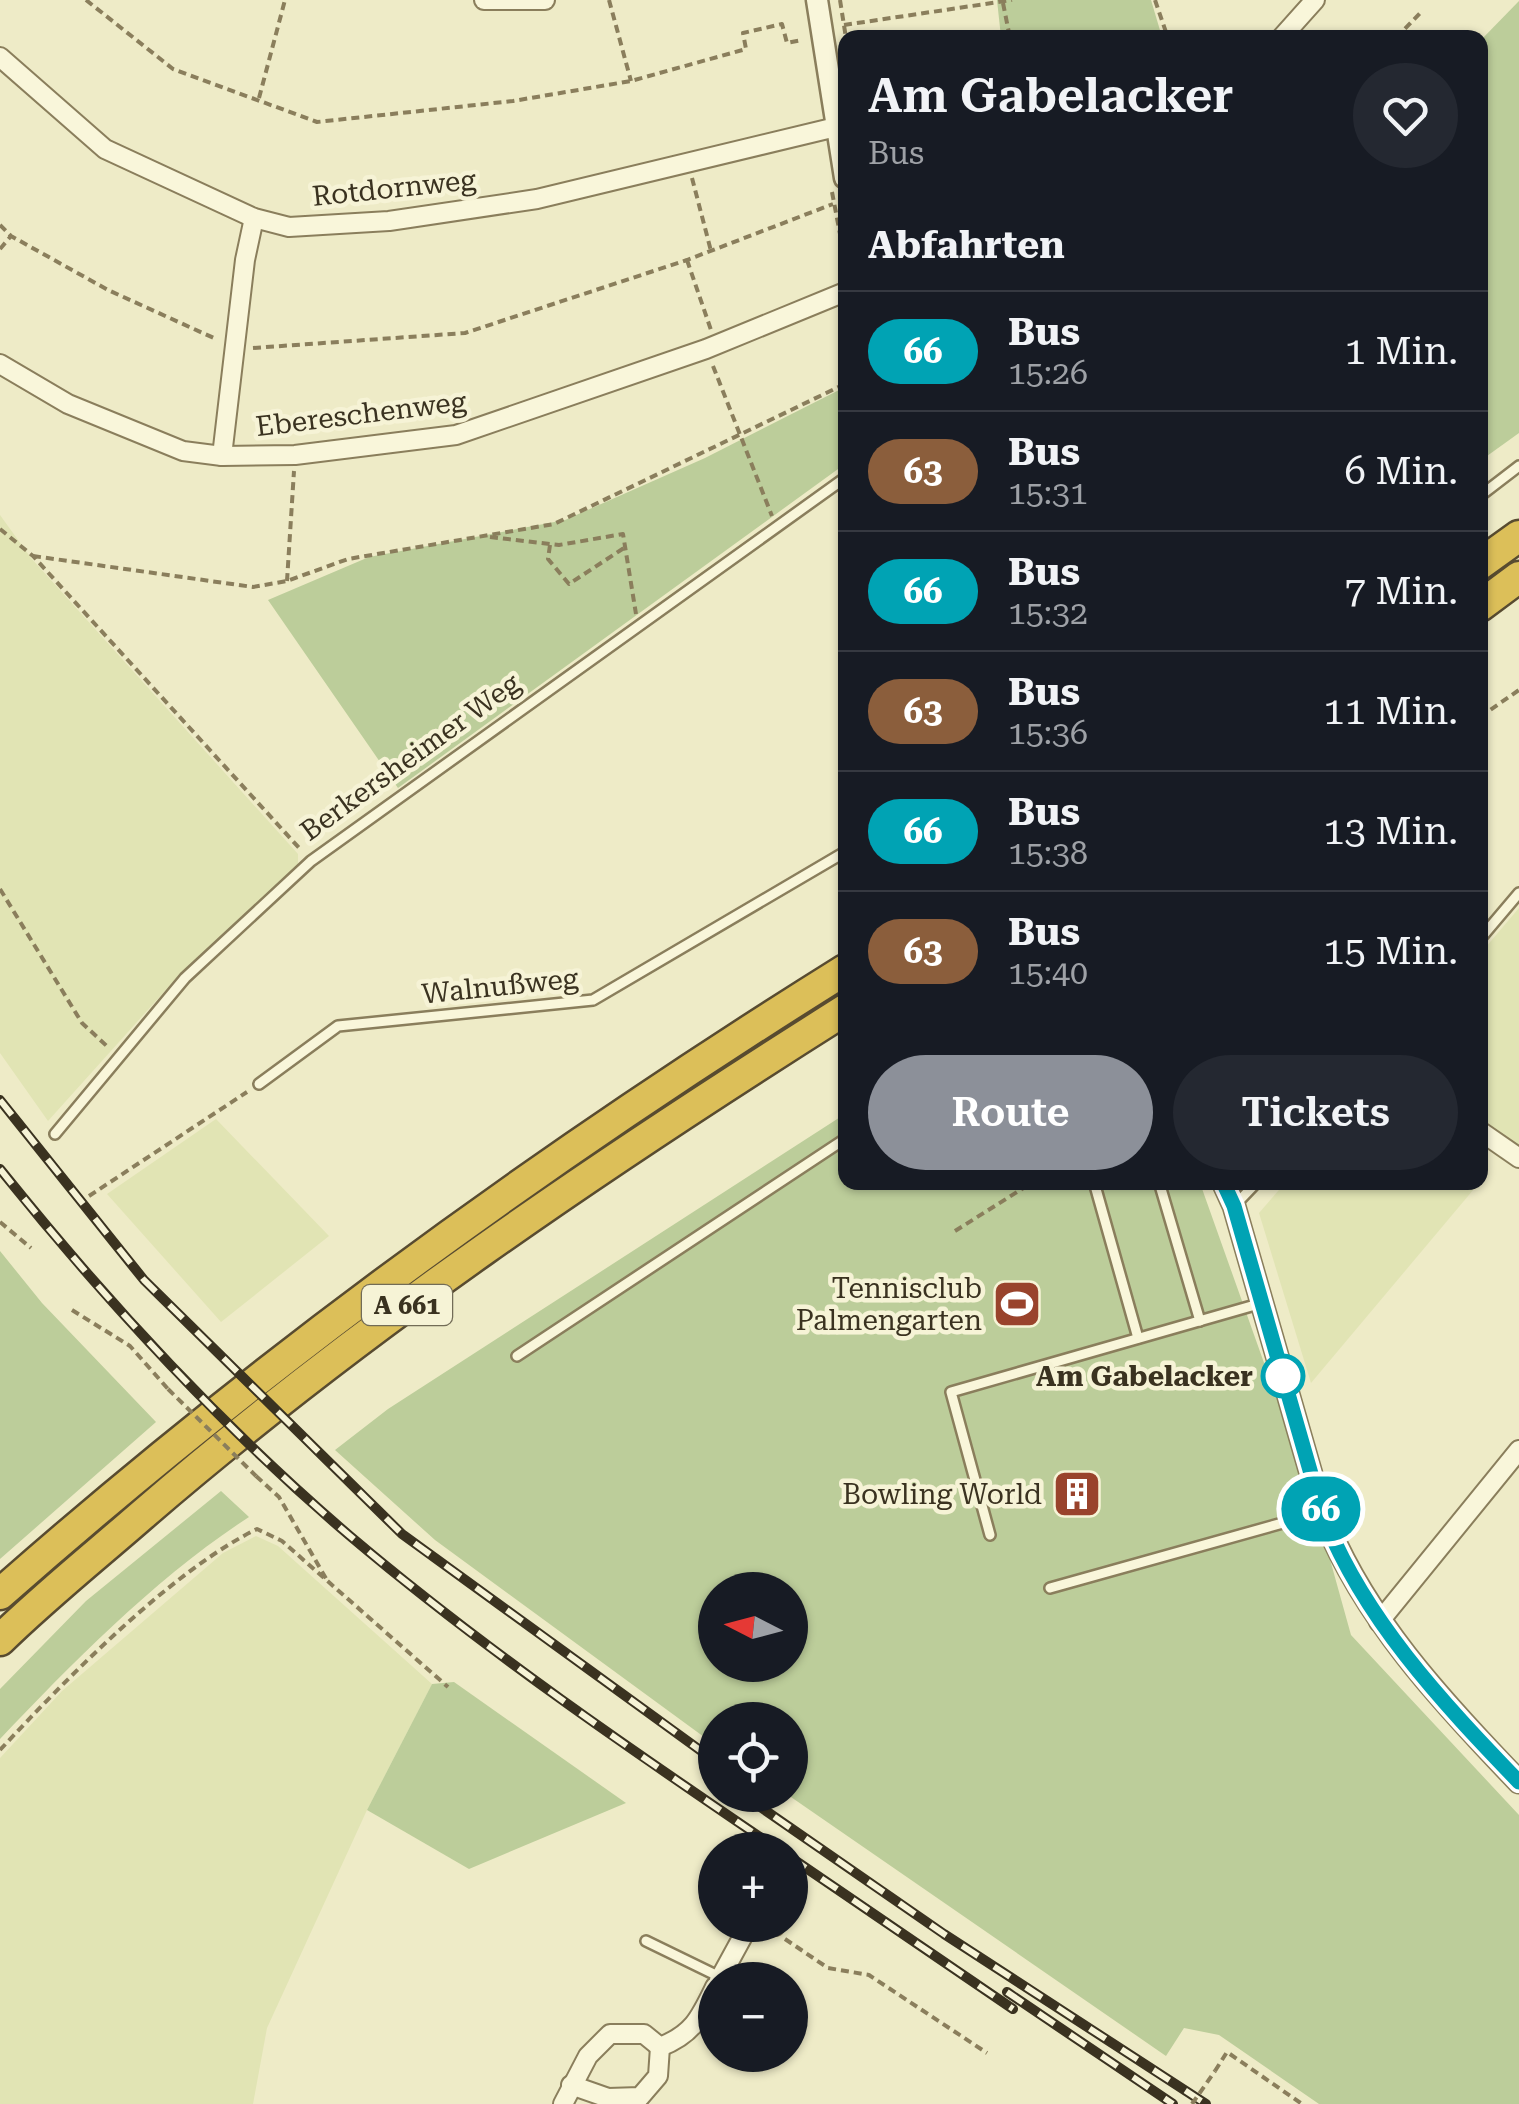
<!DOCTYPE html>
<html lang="de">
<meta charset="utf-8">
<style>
body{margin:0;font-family:"Roboto Serif",serif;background:#242831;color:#f1f3f6;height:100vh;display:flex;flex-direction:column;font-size:38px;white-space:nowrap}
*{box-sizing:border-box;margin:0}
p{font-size:32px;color:#9ea1a6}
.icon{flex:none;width:55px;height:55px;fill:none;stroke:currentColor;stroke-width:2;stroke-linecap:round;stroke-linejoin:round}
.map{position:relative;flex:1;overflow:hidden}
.drawer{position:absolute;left:838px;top:30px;width:650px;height:1160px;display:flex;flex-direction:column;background:#171b24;border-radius:20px;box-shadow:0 2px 8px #0004}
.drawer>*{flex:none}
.badge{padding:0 20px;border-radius:32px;font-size:35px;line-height:65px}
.needle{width:65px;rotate:276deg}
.controls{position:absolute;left:698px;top:1572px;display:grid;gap:20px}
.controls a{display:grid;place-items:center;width:110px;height:110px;border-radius:50%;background:#171b24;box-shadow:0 2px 8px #0004;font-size:50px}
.map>.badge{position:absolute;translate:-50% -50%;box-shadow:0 0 0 5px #fff}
h2{padding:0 30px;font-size:38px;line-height:90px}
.round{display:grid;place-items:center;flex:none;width:105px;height:105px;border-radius:52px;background:#242831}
.headline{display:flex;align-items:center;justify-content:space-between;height:170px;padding:0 30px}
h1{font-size:48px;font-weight:600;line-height:75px}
.action{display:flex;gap:20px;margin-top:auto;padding:20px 30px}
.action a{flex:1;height:115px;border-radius:60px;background:#8c9099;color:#fff;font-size:40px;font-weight:600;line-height:115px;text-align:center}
.action a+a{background:#242831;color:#f1f3f6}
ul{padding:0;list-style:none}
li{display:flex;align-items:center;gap:30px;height:120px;padding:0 30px;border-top:2px solid #363941}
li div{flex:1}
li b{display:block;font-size:38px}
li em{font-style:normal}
li .badge{min-width:110px;font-weight:700;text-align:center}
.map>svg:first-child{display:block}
</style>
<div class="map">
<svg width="1519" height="2104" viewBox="0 0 1519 2104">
<rect width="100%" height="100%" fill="#eeebc7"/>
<g fill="#e1e4b4">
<polygon points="0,515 31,558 298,854 298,866 181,973 48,1121 0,1053"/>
<polygon points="1519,908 1519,1146 1480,1119 1480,954"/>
<polygon points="216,1119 329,1236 221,1322 107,1194"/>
<polygon points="1285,1183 1479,1183 1311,1383 1259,1213"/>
<polygon points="256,1536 278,1546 432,1684 367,1810 267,2028 253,2104 0,2104 0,1758 62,1691 223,1553"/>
</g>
<g fill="#bccd9a" fill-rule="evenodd">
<polygon points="997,0 1151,0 1162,37 1001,37"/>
<polygon points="1519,1 1519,433 1480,461 1480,41"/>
<polygon points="845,387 845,464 398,788 268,600 369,557 565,520 705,458"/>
<path d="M845 1114V1182L1200 1183 1316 1509 1351 1635 1519 1815V2104H1319L1219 2035 1184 2028 1166 2056 788 1795 790 1720H715V1745L435 1540 335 1450 388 1409ZM715 1590H790V1665H715Z"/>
<polygon points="0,1251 42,1303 156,1422 0,1559"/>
<path d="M221 1491 249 1517C159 1575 73 1662 0 1739V1689L86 1601Z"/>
<polygon points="454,1682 626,1803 469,1869 367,1810 432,1684"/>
</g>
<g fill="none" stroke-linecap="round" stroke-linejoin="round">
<g stroke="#8a7e5c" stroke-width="14">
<g id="service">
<polyline points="1480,496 1519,466"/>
<polyline points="1480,939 1519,893"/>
<polyline points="259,1084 338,1026 593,1000 845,852"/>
<polyline points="55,1134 185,978 311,861 845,478"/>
<polyline points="1094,1182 1138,1338"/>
<polyline points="1159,1182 1200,1321"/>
<polyline points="1236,1204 1257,1182"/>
<polyline points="517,1356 845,1139"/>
<polyline points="990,1535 951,1392 1262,1303"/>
<polyline points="1050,1588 1322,1512"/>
<polyline points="646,1941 720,1977"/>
</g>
</g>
<g stroke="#8a7e5c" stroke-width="22">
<g id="minor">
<polyline points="484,0 545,0"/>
<polyline points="1281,38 1315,0"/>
<polyline points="0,57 105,149 254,218 289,227 389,221 537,199 836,127"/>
<polyline points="0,364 68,404 183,451 222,456 295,455 456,435 706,349 845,292"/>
<polyline points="222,456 245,260 254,218"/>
<polyline points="1480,1131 1519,1158"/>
<polyline points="1379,1622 1519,1450"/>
<polyline points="773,1925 775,1926"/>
<polyline points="719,1980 749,1925"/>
<polyline points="571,2085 608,2098 640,2097 658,2076 660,2047"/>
<path d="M563 2104 588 2056 610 2034H644L660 2047C693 2034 700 2018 715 1987"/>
</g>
</g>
<g stroke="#8a7e5c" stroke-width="25">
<g id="tertiary">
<polyline points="817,0 845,178"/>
<path d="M1223 1182 1234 1206 1322 1512C1362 1616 1441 1701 1519 1782"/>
</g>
</g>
<g stroke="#584b30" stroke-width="35">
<g id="motorway">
<polyline points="1480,564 1519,536"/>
<polyline points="1480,606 1519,577"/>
<path d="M0 1594C264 1361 547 1156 845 970"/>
<path d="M0 1640C45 1596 95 1556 142 1515 361 1326 601 1164 845 1010"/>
</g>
</g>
<g stroke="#8a7e5c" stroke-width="4" stroke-dasharray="8 5" stroke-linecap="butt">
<polyline points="86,0 173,69 317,122 513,101 631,81 746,49 743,33 782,24 787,43 802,40"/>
<polyline points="609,0 631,81"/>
<polyline points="840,0 846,38"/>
<polyline points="1155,0 1168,38"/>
<polyline points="1003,3 1010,38"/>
<polyline points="844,25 1012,0"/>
<polyline points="1396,38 1423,10"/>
<polyline points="259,98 285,0"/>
<polyline points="692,178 711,251"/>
<polyline points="832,192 845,260"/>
<polyline points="0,225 11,236 108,290 216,339"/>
<polyline points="0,249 11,236"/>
<polyline points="687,260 711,330"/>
<polyline points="253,348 465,333 687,260 833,204"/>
<polyline points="713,366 772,516"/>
<polyline points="0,529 33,556 301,850"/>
<polyline points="490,537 559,545 623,534 636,614"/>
<polyline points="550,545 548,559 569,584 624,548"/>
<polyline points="33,556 253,587 287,581 348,559 554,524 845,384"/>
<polyline points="287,581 294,471"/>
<polyline points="1480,717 1519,690"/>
<polyline points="0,889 82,1023 109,1048"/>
<polyline points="89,1196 247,1092"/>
<polyline points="0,1222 31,1248"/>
<polyline points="955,1231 1033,1182"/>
<polyline points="72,1310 130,1346 168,1389"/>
<polyline points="256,1476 279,1497 328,1582"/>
<path d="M0 1750C66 1679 171 1571 257 1529L282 1541 448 1687"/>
<polyline points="785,1939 828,1968 869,1975 987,2053"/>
<polyline points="1215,2071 1227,2052 1302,2104"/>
</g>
<use href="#service" stroke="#f9f6da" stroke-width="9"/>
<use href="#minor" stroke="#f9f6da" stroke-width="18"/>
<use href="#tertiary" stroke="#f9f6da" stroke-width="20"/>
<use href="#motorway" stroke="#dcbf59" stroke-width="30"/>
<g stroke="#3a3220" stroke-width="10">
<g id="rail">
<polyline points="0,1100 144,1280 402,1534 715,1761"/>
<path d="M0 1169C106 1301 221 1426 350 1536 486 1651 633 1751 779 1850"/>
<polyline points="743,1795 944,1934 1206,2104"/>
<polyline points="790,1857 1013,2009"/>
<polyline points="1007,1992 1173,2104"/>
</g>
</g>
<use href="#rail" stroke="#f6f3d6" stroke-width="6" stroke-dasharray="19" stroke-linecap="butt"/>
<g stroke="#8a7e5c" stroke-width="4" stroke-dasharray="8 5" stroke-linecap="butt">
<polyline points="168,1389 256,1476"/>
<polyline points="1192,2104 1215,2071"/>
</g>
</g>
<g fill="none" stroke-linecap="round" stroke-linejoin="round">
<g stroke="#fff" stroke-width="22">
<path id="line" d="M1223 1182 1234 1206 1322 1512C1361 1616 1442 1702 1519 1782"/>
</g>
<use href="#line" stroke="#00a3b4" stroke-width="15"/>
</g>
<defs>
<g id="stadium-square" transform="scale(2.5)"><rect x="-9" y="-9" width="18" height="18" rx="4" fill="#99432c" stroke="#f6f3d6"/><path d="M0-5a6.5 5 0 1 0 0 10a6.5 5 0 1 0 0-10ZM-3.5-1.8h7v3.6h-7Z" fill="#fff"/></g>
<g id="building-square" transform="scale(2.5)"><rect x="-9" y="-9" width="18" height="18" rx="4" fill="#99432c" stroke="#f6f3d6"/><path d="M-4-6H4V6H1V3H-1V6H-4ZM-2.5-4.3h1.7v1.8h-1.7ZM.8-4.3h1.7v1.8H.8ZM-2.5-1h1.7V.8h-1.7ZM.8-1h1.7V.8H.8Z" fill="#fff"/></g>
</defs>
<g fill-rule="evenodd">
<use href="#stadium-square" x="1017" y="1304"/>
<use href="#building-square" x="1077" y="1494"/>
</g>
<circle fill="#fff" stroke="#00a3b4" stroke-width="5" cx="1283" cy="1376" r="20"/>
<g text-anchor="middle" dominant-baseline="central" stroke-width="9" stroke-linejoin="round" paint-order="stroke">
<rect fill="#f6f3d6" stroke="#726c57" stroke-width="2.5" x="362" y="1285" width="90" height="40" rx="8"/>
<g font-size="25" font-weight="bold" fill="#3a3220">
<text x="407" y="1305">A 661</text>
</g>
<g font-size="28" fill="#3a3220" stroke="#f6f3d6">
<text transform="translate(394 188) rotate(-6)">Rotdornweg</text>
<text transform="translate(361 414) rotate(-7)">Ebereschenweg</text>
<text transform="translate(410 757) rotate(-36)">Berkersheimer Weg</text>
<text transform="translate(500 986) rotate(-6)">Walnußweg</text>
</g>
<g font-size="28" fill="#3a3220" stroke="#f6f3d6" text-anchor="end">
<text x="982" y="1288">Tennisclub<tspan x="982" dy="32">Palmengarten</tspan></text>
<text x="1042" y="1494">Bowling World</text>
</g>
<g font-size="28" font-weight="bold" fill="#3a3220" stroke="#f6f3d6" text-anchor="end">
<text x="1253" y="1376">Am Gabelacker</text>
</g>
</g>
</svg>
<div class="controls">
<a><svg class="needle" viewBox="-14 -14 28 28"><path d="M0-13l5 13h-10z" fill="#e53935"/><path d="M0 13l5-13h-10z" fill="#9ea1a6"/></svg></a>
<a><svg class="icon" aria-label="locate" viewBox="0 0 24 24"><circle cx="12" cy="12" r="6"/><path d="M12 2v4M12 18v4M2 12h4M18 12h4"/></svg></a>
<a>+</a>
<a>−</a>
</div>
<b class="badge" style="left:1321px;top:1509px;background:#00a3b4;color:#fff">66</b>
<section class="drawer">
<div class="headline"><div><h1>Am Gabelacker</h1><p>Bus</p></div><a class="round"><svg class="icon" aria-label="heart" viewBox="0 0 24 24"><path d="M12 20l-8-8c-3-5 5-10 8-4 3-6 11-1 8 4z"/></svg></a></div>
<h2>Abfahrten</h2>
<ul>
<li><span class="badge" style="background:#00a3b4;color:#fff">66</span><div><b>Bus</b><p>15:26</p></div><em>1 Min.</em></li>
<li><span class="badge" style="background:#8b5e3c;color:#fff">63</span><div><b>Bus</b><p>15:31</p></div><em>6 Min.</em></li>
<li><span class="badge" style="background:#00a3b4;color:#fff">66</span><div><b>Bus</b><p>15:32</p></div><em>7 Min.</em></li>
<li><span class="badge" style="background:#8b5e3c;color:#fff">63</span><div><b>Bus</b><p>15:36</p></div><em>11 Min.</em></li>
<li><span class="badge" style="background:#00a3b4;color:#fff">66</span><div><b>Bus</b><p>15:38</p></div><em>13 Min.</em></li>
<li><span class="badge" style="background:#8b5e3c;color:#fff">63</span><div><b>Bus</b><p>15:40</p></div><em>15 Min.</em></li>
</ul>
<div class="action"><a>Route</a><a>Tickets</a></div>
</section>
</div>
